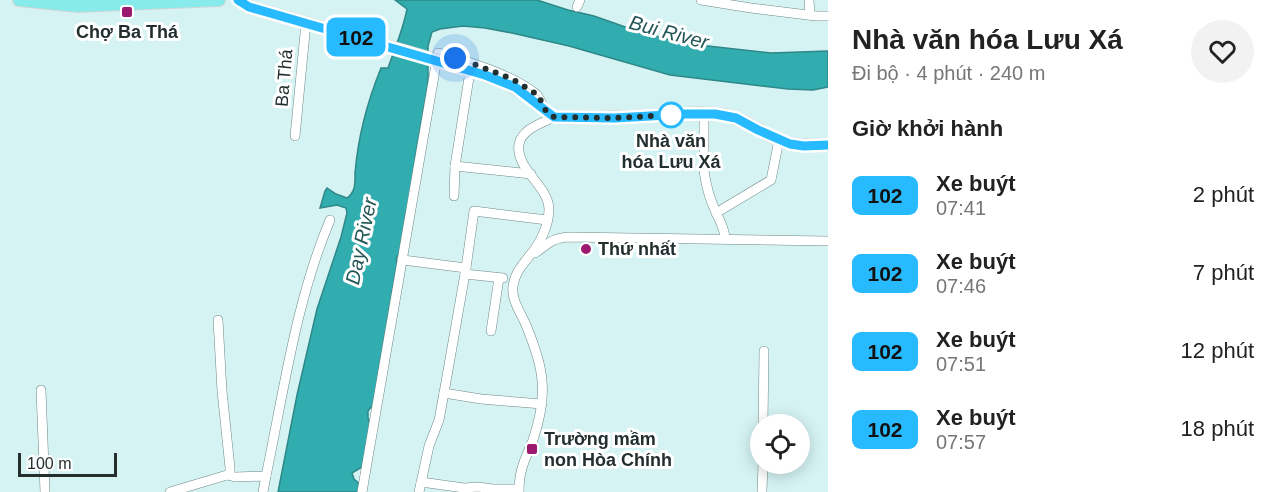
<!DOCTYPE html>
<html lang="vi">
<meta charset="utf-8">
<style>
body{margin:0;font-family:Helvetica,sans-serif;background:#f2f2f2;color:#222;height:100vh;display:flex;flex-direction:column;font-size:22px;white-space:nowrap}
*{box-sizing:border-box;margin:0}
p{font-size:20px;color:#767676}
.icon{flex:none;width:33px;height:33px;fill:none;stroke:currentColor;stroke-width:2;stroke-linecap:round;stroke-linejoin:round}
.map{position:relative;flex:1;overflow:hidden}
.side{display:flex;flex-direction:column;background:#fff;width:450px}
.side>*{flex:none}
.badge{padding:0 12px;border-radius:9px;font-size:21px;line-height:39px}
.tools{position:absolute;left:750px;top:414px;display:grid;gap:12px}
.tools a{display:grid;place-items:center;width:60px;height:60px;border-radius:50%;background:#fff;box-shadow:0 3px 15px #0003;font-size:30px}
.scale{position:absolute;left:18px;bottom:15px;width:99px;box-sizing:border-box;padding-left:6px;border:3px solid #232e2e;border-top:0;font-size:16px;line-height:21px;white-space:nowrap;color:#232e2e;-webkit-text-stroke:4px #fff;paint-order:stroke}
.you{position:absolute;width:30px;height:30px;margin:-15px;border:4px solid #fff;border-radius:50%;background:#1a73e8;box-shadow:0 0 0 9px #1a73e833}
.map>.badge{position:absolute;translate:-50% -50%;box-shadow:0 0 0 3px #fff}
h2{padding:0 24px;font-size:22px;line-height:54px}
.round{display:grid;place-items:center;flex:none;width:63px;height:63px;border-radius:32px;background:#f2f2f2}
.summary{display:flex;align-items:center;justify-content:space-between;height:102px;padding:0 24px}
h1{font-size:28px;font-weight:600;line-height:45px}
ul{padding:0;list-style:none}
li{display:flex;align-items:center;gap:18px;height:78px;padding:0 24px}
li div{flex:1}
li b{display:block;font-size:22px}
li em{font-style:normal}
li .badge{min-width:66px;font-weight:700;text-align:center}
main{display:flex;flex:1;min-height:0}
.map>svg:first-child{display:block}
</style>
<main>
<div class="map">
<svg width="828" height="492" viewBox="0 0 828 492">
<rect width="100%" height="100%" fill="#d6f3f3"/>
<path fill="#32adaf" stroke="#2e8788" stroke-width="1.5" d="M395 0H537L568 10 594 16 631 29 681 43 771 53 828 51V87L813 90 788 89 670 75 569 46 512 33 485 28 463 26 440 29 432 32 428 46V84L415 158 412 198 406 211 402 247 396 259 397 263 373 405 368 411V418L370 423 362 467 352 473 354 479 361 485 360 492H278L297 395 317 309 341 237 347 213 346 208 337 205 320 208 325 191 327 188 336 194 347 198C356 192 355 182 355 173 358 137 368 100 381 68H388C395 48 403 30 407 9Z"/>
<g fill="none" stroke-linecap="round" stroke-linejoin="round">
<g stroke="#6d8888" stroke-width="10">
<g id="minor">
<polyline points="701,0 751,8 816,16 828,16"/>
<polyline points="809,0 810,15"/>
<polyline points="577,7 580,0"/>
<path d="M704 113V171C706 185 710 200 716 212 720 222 725 229 725 239"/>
<polyline points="295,136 306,23"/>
<polyline points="455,166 531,174"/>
<polyline points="454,196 455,166 471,65"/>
<polyline points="716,213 771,180 779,140"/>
<path d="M535 253C548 244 552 238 569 237L828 241"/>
<polyline points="403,260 466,268"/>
<polyline points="465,274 503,278"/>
<polyline points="218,320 222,391 230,468 230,472 227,475"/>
<polyline points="491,331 499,278"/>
<polyline points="41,390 45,492"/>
<polyline points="444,393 481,399 542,404"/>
<polyline points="763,424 764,351"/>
<polyline points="421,482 464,488 478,487 493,489 519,489"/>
<path d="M170 492 227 475 235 477 266 476C284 390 296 301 330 220"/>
<polyline points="263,492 266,476"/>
<path d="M362 492 438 53C469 62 511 74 536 94 539 97 541 102 543 106"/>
<polyline points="419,492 429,446 439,420 444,393 466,268 474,211 547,220"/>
<path d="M519 492C519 469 525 460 533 440 539 422 544 400 542 381 541 363 533 342 526 325 521 313 511 300 513 286 515 272 522 266 530 255 540 244 549 225 549 209 548 185 515 169 519 144 522 129 542 123 554 117L542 108"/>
<polyline points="762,492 763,464"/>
</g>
</g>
<g stroke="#d3d5d5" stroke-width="14">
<g id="major">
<polyline points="19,0 78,6 219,0"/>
<polyline points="238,0 249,7 359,38"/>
<path d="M554 117C586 118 618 118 650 116 675 115 699 111 724 115 746 119 765 136 787 143 800 147 815 145 828 145"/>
</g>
</g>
<use href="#minor" stroke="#fff" stroke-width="9"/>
<use href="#major" stroke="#87ebec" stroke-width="12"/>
<g stroke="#d3d5d5" stroke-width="14" stroke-linecap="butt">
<path id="major-bridge" d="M359 38C385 46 412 53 438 61 474 72 515 80 542 108"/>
</g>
<use href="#major-bridge" stroke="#87ebec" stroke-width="12"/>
</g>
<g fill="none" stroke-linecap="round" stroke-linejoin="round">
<g stroke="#fff" stroke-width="14">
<polyline id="line" points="238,0 249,7 485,75 515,87 554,117 615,118 685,114 715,114 736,118 758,130 790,144 804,146 828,145"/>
</g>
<use href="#line" stroke="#27baff" stroke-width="9"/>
<polyline stroke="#232e2e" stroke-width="6" stroke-dasharray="0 10.8" points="455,58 471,63 512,79 538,95 546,111 554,117 615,118 672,115 671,115"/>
</g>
<g fill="#9b1a6f" stroke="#fff" stroke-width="2">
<rect x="121" y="6" width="12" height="12" rx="3"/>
<circle cx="586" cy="249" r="6"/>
<rect x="526" y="443" width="12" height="12" rx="3"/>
</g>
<circle fill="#fff" stroke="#27baff" stroke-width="3" cx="671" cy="115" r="12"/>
<g text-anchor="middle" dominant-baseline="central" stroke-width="6" stroke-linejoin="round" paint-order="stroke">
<g font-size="18" font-weight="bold" fill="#232e2e" stroke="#fff" text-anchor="start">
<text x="127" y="32" text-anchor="middle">Chợ Ba Thá</text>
<text x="598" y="249">Thứ nhất</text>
<text x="544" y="439">Trường mầm<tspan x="544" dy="21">non Hòa Chính</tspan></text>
</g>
<g font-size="18" fill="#232e2e" stroke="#fff">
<text transform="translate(284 78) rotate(-85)">Ba Thá</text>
</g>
<g font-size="18" font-weight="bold" fill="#232e2e" stroke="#fff">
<text x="671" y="141">Nhà văn<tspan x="671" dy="21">hóa Lưu Xá</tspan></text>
</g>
<g font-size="20" font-style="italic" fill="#245657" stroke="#fff">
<text transform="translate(669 32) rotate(15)">Bui River</text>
<text transform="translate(361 241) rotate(-78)">Day River</text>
</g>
</g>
</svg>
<div class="tools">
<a><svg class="icon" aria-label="locate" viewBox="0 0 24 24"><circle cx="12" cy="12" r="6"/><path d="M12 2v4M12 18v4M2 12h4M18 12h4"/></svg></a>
</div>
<div class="scale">100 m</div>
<div class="you" style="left:455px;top:58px"></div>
<b class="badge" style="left:356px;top:37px;background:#27baff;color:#111">102</b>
</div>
<section class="side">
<div class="summary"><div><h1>Nhà văn hóa Lưu Xá</h1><p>Đi bộ · 4 phút · 240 m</p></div><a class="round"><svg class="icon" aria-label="heart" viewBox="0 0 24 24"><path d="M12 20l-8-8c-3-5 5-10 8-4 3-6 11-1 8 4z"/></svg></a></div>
<h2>Giờ khởi hành</h2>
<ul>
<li><span class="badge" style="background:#27baff;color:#111">102</span><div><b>Xe buýt</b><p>07:41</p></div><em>2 phút</em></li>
<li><span class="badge" style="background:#27baff;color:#111">102</span><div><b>Xe buýt</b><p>07:46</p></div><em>7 phút</em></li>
<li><span class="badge" style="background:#27baff;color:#111">102</span><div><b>Xe buýt</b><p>07:51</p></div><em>12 phút</em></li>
<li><span class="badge" style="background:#27baff;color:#111">102</span><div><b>Xe buýt</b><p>07:57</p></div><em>18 phút</em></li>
</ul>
</section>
</main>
